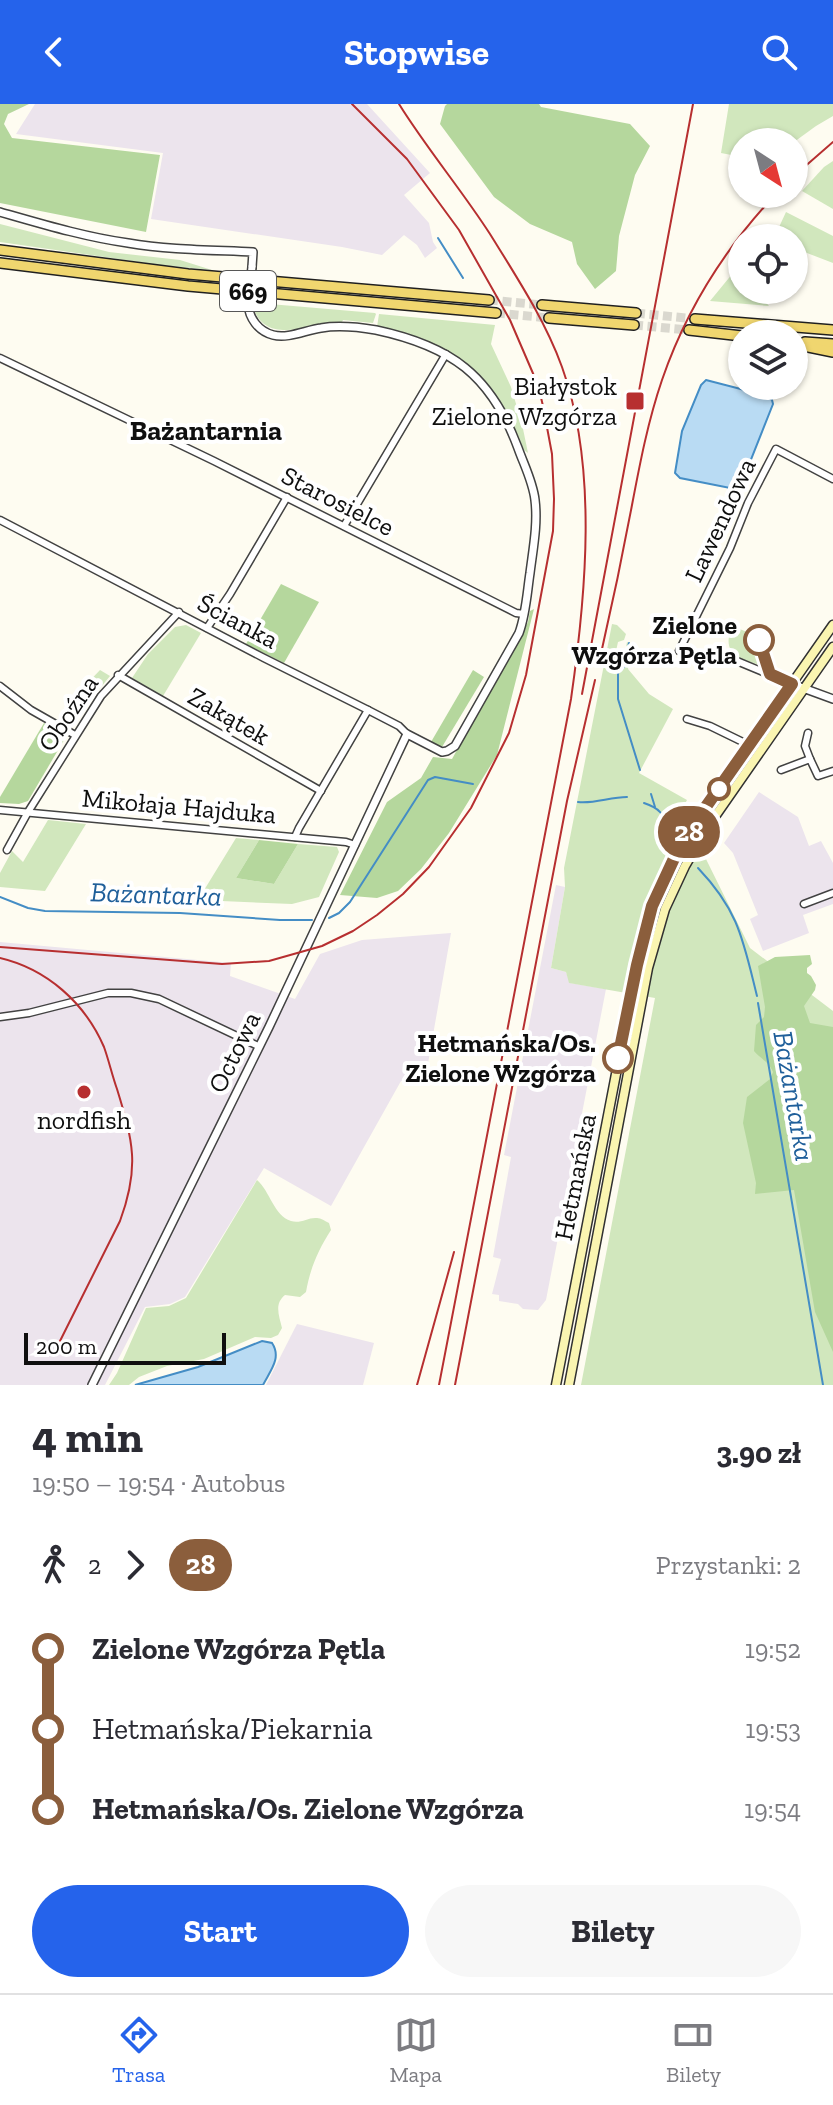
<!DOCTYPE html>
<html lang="pl">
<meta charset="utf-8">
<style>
body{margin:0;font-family:"Zilla Slab",serif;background:#f7f7f7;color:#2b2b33;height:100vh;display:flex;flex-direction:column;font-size:30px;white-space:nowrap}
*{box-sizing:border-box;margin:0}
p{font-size:26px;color:#7c7c81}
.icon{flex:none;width:44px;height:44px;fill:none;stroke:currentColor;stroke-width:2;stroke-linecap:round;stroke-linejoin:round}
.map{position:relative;height:1281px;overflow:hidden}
.panel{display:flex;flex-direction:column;background:#fff;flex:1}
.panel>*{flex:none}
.badge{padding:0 16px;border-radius:26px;font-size:28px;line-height:52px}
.needle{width:52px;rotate:144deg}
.buttons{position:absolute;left:728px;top:24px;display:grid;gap:16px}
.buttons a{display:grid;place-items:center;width:80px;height:80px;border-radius:50%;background:#fff;box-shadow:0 2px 6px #0004;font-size:40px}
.scale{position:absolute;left:24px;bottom:20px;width:202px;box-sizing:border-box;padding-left:8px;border:4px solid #0f0f0f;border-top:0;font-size:22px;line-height:28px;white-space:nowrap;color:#0f0f0f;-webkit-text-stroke:6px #fff;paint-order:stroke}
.map>.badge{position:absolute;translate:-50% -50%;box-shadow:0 0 0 4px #fff}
.legs{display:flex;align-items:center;gap:12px;height:88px;padding:0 32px;font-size:26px}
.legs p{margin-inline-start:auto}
.summary{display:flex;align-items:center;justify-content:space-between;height:136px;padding:0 32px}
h1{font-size:44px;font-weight:700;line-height:60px}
.action{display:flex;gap:16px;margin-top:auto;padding:16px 32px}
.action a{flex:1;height:92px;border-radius:48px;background:#2563eb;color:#fff;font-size:32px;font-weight:700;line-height:92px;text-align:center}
.action a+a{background:#f7f7f7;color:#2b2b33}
ul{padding:0 32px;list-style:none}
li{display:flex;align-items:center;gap:28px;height:80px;font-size:30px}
li i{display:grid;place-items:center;width:12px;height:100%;margin:0 10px;background:currentColor}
li i::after{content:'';width:20px;height:20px;margin:-10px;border:6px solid;border-radius:50%;background:#fff}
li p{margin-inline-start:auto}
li:first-child i{background:linear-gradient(#0000 50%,currentColor 0)}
li:last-child i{background:linear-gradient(currentColor 50%,#0000 0)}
header{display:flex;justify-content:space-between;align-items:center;height:104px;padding:0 32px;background:#2563eb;color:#fff;font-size:36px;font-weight:700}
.tabs{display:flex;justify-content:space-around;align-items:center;height:112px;border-top:2px solid #e1e1e2;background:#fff;font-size:22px;color:#7c7c81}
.tabs a{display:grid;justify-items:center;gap:4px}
.tabs .selected{color:#2563eb}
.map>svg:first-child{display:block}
</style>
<header><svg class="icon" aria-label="back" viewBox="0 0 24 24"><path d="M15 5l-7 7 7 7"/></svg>Stopwise<svg class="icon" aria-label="search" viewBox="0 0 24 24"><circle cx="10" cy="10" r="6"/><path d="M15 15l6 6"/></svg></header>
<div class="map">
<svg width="833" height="1281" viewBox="0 0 833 1281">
<rect width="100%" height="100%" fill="#fefcf1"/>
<g fill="#ece4ed">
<polygon points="35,0 367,0 430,69 404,91 429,119 433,138 437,144 425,154 417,141 404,131 382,151 342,143 151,115 163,49 16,30"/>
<polygon points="759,688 798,713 809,742 821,737 833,759 833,800 803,811 809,829 763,847 750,815 758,811 733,749 724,739"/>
<polygon points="556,781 565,783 551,864 566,868 570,879 606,885 546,1196 538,1206 523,1205 518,1200 499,1197 499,1191 492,1190 501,1155 493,1153 511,1053 504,1051"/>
<polygon points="451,829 424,982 401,977 331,1102 264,1064 185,1193 170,1200 145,1203 105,1281 0,1281 0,838 231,859 230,872 295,895 320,850 362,836"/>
<polygon points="297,1220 374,1239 363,1281 266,1281"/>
</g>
<g fill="#d1e7bd">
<polygon points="729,0 833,0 833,12 816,22 794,38 742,38 742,53 721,49"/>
<polygon points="833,57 833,105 802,87 824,63"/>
<polygon points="786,108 833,132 833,159 794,144 794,134 774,134"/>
<polygon points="0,120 109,148 180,156 212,166 160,161 0,138"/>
<polygon points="742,158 742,186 759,186 758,189 769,202 710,197"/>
<path d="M258 199 375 209 376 210 373 219 343 216 342 218C313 219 266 242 254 205L259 204Z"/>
<path d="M379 210 495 221 491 240 511 283 522 320 528 349 524 346C492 266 461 243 377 223Z"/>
<polygon points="612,520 617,521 626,530 624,536 618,538 614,556 618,561 622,562 627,538 633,541 628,565 649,590 673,605 639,669 687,696 672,724 702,747 750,844 833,907 833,1281 581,1281 655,894 569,879 566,868 551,864 565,783 564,764"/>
<polygon points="186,521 201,529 163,592 132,574 148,550 175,523"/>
<path d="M739 525C757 530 758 546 763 562 747 556 725 554 729 532Z"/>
<polygon points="100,566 110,572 72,619 66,620 62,618 83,584"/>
<polygon points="48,716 86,720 45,787 0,783 0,769 12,747 23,758"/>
<polygon points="236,734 259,736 236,774 274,780 298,740 337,743 339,748 319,793 292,800 198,796"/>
<path d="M257 1076C270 1087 274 1112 291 1117 301 1120 308 1113 317 1114 321 1114 325 1117 329 1119L331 1126C318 1146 310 1165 306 1188L300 1193 285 1191C274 1200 279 1211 282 1224L278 1231 271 1234 255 1233 204 1255 167 1262 139 1273 129 1281H109L117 1269 146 1204 169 1202 186 1194Z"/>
</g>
<g fill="#b5d79d">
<polygon points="0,0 29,0 8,10 4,20 12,34 160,51 146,128 0,99"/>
<polygon points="447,0 539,0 541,3 630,20 650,42 635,71 619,132 616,167 595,185 577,160 572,138 530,120 494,93 440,20 445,2"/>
<polygon points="281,480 319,498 284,559 246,540"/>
<polygon points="534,505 497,651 449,729 421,765 398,787 377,794 340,791 387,698 421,674 433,653 452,655 521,531 528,518 530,507"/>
<polygon points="473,566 484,573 442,643 431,638"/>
<polygon points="44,619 62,629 64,636 28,697 19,700 0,699 0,693"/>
<polygon points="259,736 298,740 274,780 236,774"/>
<path d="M810 851 812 860 807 864V869L811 872 816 881 815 886 804 902 810 919 833 923V1248L815 1208 794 1086 755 1090 756 1079 743 1019 747 993 770 975 773 968C769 958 761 955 754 947L756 921 764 913 765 903 758 862 775 853Z"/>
</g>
<g fill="#b9dbf3" stroke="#448dc5" stroke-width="2">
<polygon points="706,276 764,291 772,296 773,300 746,368 740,381 735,385 680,374 675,369 682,327 701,281"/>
<path d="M262 1237 272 1239C282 1254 270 1267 263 1281H135L198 1263Z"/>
</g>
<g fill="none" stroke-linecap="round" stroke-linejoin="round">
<g stroke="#448dc5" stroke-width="2">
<polyline points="438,134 463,174"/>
<polyline points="629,539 624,563 618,569 618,595 640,666"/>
<polyline points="651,690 655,703"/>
<path d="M578 698C594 700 610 693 627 693"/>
<path d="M644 699C662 705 663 711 671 728"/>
<path d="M698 764C739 807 743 836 757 892"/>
<polyline points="0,793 28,804 45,807 180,809 280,816 312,816"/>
<polyline points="329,814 339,809 350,798 428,676 435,673 473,680"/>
<polyline points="758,899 823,1281"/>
</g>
<g stroke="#dad8cf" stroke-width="9" stroke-dasharray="9 4.5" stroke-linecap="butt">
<polyline points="489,196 542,201"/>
<polyline points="496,209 549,214"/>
<polyline points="636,209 695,215"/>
<polyline points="634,221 689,226"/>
</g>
<g stroke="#424242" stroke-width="9">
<g id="minor">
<polyline points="0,254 214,357 516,509 524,510"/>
<polyline points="0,416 264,554 368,606 399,622 407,630"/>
<polyline points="344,422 446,250"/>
<polyline points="207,524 230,490 287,393"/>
<polyline points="679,547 730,444 748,399 776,345 833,375"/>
<polyline points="732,555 792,580"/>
<polyline points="118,571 321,687"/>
<polyline points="0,582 31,606 75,631"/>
<polyline points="687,615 710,622 749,641"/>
<polyline points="808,629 805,642 810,655"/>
<polyline points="781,666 810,655 818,672 833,667"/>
<polyline points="0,706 346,738 355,741"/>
<polyline points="295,733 299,724 368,606"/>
<polyline points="7,746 28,708 101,592 179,508"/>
<polyline points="804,800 833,789"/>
<polyline points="0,913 29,909 108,889 131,889 159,895 258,942"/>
</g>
</g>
<g stroke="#424242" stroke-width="10">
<g id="tertiary">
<path d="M0 108C42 120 85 133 128 139 169 146 211 146 253 148L252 163"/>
<polyline points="792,580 833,595"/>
<path d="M92 1281 269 923 407 630 442 648 447 647 455 642 519 529C526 510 527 489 530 469 533 445 538 420 535 396 533 378 524 361 518 344 491 271 451 242 376 226 358 223 339 221 321 224 306 226 288 235 273 231 258 227 249 214 248 200"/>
</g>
</g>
<g stroke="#313131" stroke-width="11">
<g id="secondary">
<polyline points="556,1281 637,861 652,802 677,748 698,714 833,521"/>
<polyline points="569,1281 648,864 665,805 685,762 709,721 833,543"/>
</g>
</g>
<g stroke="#202020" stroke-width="12">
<g id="primary">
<polyline points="0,146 188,170 489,196"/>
<polyline points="0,159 188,182 496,209"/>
<polyline points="542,201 636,209"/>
<polyline points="549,214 634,221"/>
<polyline points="695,215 833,226"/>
<polyline points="689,226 742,232"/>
<polyline points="805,238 833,240"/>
<polyline points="794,240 833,248"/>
</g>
</g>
<use href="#minor" stroke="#fff" stroke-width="6"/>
<use href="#tertiary" stroke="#fff" stroke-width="7"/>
<use href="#secondary" stroke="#faf5b1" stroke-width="8"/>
<use href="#primary" stroke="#f0d66f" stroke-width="9"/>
<g stroke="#b72f30" stroke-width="2">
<path d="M399 0C427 45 461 85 490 130 516 172 545 216 562 263 598 363 586 491 571 595L439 1281"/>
<polyline points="794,72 833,38"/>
<path d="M602 545C613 497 623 449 632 401 640 359 648 317 662 276 686 206 725 144 776 90"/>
<polyline points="582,590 693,0"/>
<polyline points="0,843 222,860 269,857 322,842 353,827 377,811 403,790 429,763 471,704 509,629 526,571 553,427 554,395 552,350 543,302 538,281 510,216 459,126 407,55 352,0"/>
<path d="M0 854C47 865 85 899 104 943 109 957 112 971 117 985 133 1037 140 1063 120 1117L56 1245"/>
<polyline points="417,1281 454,1148"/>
<polyline points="455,1281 567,697 595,576"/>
</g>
<g stroke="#424242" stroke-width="10" stroke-linecap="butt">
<polyline id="tertiary-bridge" points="248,200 252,163"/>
</g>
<use href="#tertiary-bridge" stroke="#fff" stroke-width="7"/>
</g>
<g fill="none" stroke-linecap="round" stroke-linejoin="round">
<g stroke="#fff" stroke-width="18">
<polyline id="line-1" points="618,954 637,861 652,802 677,748 698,714 792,580 770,570 759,536"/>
</g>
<use href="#line-1" stroke="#8b5e3c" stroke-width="12"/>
</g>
<g fill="#b72f30" stroke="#fff" stroke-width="3">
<rect x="625" y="287" width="20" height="20" rx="4"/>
<circle cx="84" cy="988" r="8"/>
</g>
<g fill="#fff" stroke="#8b5e3c" stroke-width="4">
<circle cx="759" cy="536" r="14"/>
<circle cx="719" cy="685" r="10"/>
<circle cx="618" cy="954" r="14"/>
</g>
<g text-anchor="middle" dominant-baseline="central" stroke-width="8" stroke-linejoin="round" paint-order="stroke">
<rect fill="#fff" stroke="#575757" stroke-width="2" x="220" y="167" width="56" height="40" rx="6"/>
<g font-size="24" font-weight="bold" fill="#0f0f0f">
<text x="248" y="187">669</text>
</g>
<g font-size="26" fill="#0f0f0f" stroke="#fff" text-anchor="end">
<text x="617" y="282">Białystok<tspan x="617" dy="30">Zielone Wzgórza</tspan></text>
<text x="84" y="1016" text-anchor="middle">nordfish</text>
</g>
<g font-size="26" fill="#0f0f0f" stroke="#fff">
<text transform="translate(338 397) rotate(27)">Starosielce</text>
<text transform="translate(720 416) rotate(-65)">Lawendowa</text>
<text transform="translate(238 517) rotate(28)">Ścianka</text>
<text transform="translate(68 609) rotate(-56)">Oboźna</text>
<text transform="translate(229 612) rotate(30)">Zakątek</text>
<text transform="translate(179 702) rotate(5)">Mikołaja Hajduka</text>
<text transform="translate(234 948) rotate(-64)">Octowa</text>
<text transform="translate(575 1073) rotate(-79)">Hetmańska</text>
</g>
<g font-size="26" font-weight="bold" fill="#0f0f0f" stroke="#fff" text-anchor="end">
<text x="737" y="521">Zielone<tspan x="737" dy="30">Wzgórza Pętla</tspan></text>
<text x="596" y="939">Hetmańska/Os.<tspan x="596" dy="30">Zielone Wzgórza</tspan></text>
</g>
<g font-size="28" font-weight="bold" fill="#0f0f0f" stroke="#fff">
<text x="206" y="326">Bażantarnia</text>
</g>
<g font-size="28" font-style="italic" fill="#1f5f9a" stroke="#fff">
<text transform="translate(156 790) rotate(2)">Bażantarka</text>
<text transform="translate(794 992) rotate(80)">Bażantarka</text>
</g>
</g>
</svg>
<div class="buttons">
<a><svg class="needle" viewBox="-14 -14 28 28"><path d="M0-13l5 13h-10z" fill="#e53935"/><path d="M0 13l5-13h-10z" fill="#7c7c81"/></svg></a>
<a><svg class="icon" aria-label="locate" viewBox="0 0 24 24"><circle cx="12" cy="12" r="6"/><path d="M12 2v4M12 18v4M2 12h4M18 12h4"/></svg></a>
<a><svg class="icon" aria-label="layers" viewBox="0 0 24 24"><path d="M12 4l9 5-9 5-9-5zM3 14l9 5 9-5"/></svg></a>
</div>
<div class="scale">200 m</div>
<b class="badge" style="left:689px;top:728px;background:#8b5e3c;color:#fff">28</b>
</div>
<section class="panel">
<div class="summary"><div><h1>4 min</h1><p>19:50 – 19:54 · Autobus</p></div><b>3.90 zł</b></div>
<div class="legs"><svg class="icon" aria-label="walk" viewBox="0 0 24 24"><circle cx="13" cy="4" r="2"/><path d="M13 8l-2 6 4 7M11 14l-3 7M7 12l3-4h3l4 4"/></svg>2<svg class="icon" aria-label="forward" viewBox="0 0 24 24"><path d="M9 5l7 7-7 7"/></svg><b class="badge" style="background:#8b5e3c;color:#fff">28</b><p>Przystanki: 2</p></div>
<ul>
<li><i style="color:#8b5e3c"></i><b>Zielone Wzgórza Pętla</b><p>19:52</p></li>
<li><i style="color:#8b5e3c"></i><span>Hetmańska/Piekarnia</span><p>19:53</p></li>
<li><i style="color:#8b5e3c"></i><b>Hetmańska/Os. Zielone Wzgórza</b><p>19:54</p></li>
</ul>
<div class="action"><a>Start</a><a>Bilety</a></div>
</section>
<nav class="tabs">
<a class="selected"><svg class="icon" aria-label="directions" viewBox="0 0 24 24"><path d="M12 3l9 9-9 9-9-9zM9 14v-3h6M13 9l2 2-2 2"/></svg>Trasa</a>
<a><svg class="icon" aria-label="map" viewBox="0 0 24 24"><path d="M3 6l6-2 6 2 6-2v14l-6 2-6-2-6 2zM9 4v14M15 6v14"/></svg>Mapa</a>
<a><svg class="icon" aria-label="tickets" viewBox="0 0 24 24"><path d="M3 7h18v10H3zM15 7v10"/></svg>Bilety</a>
</nav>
